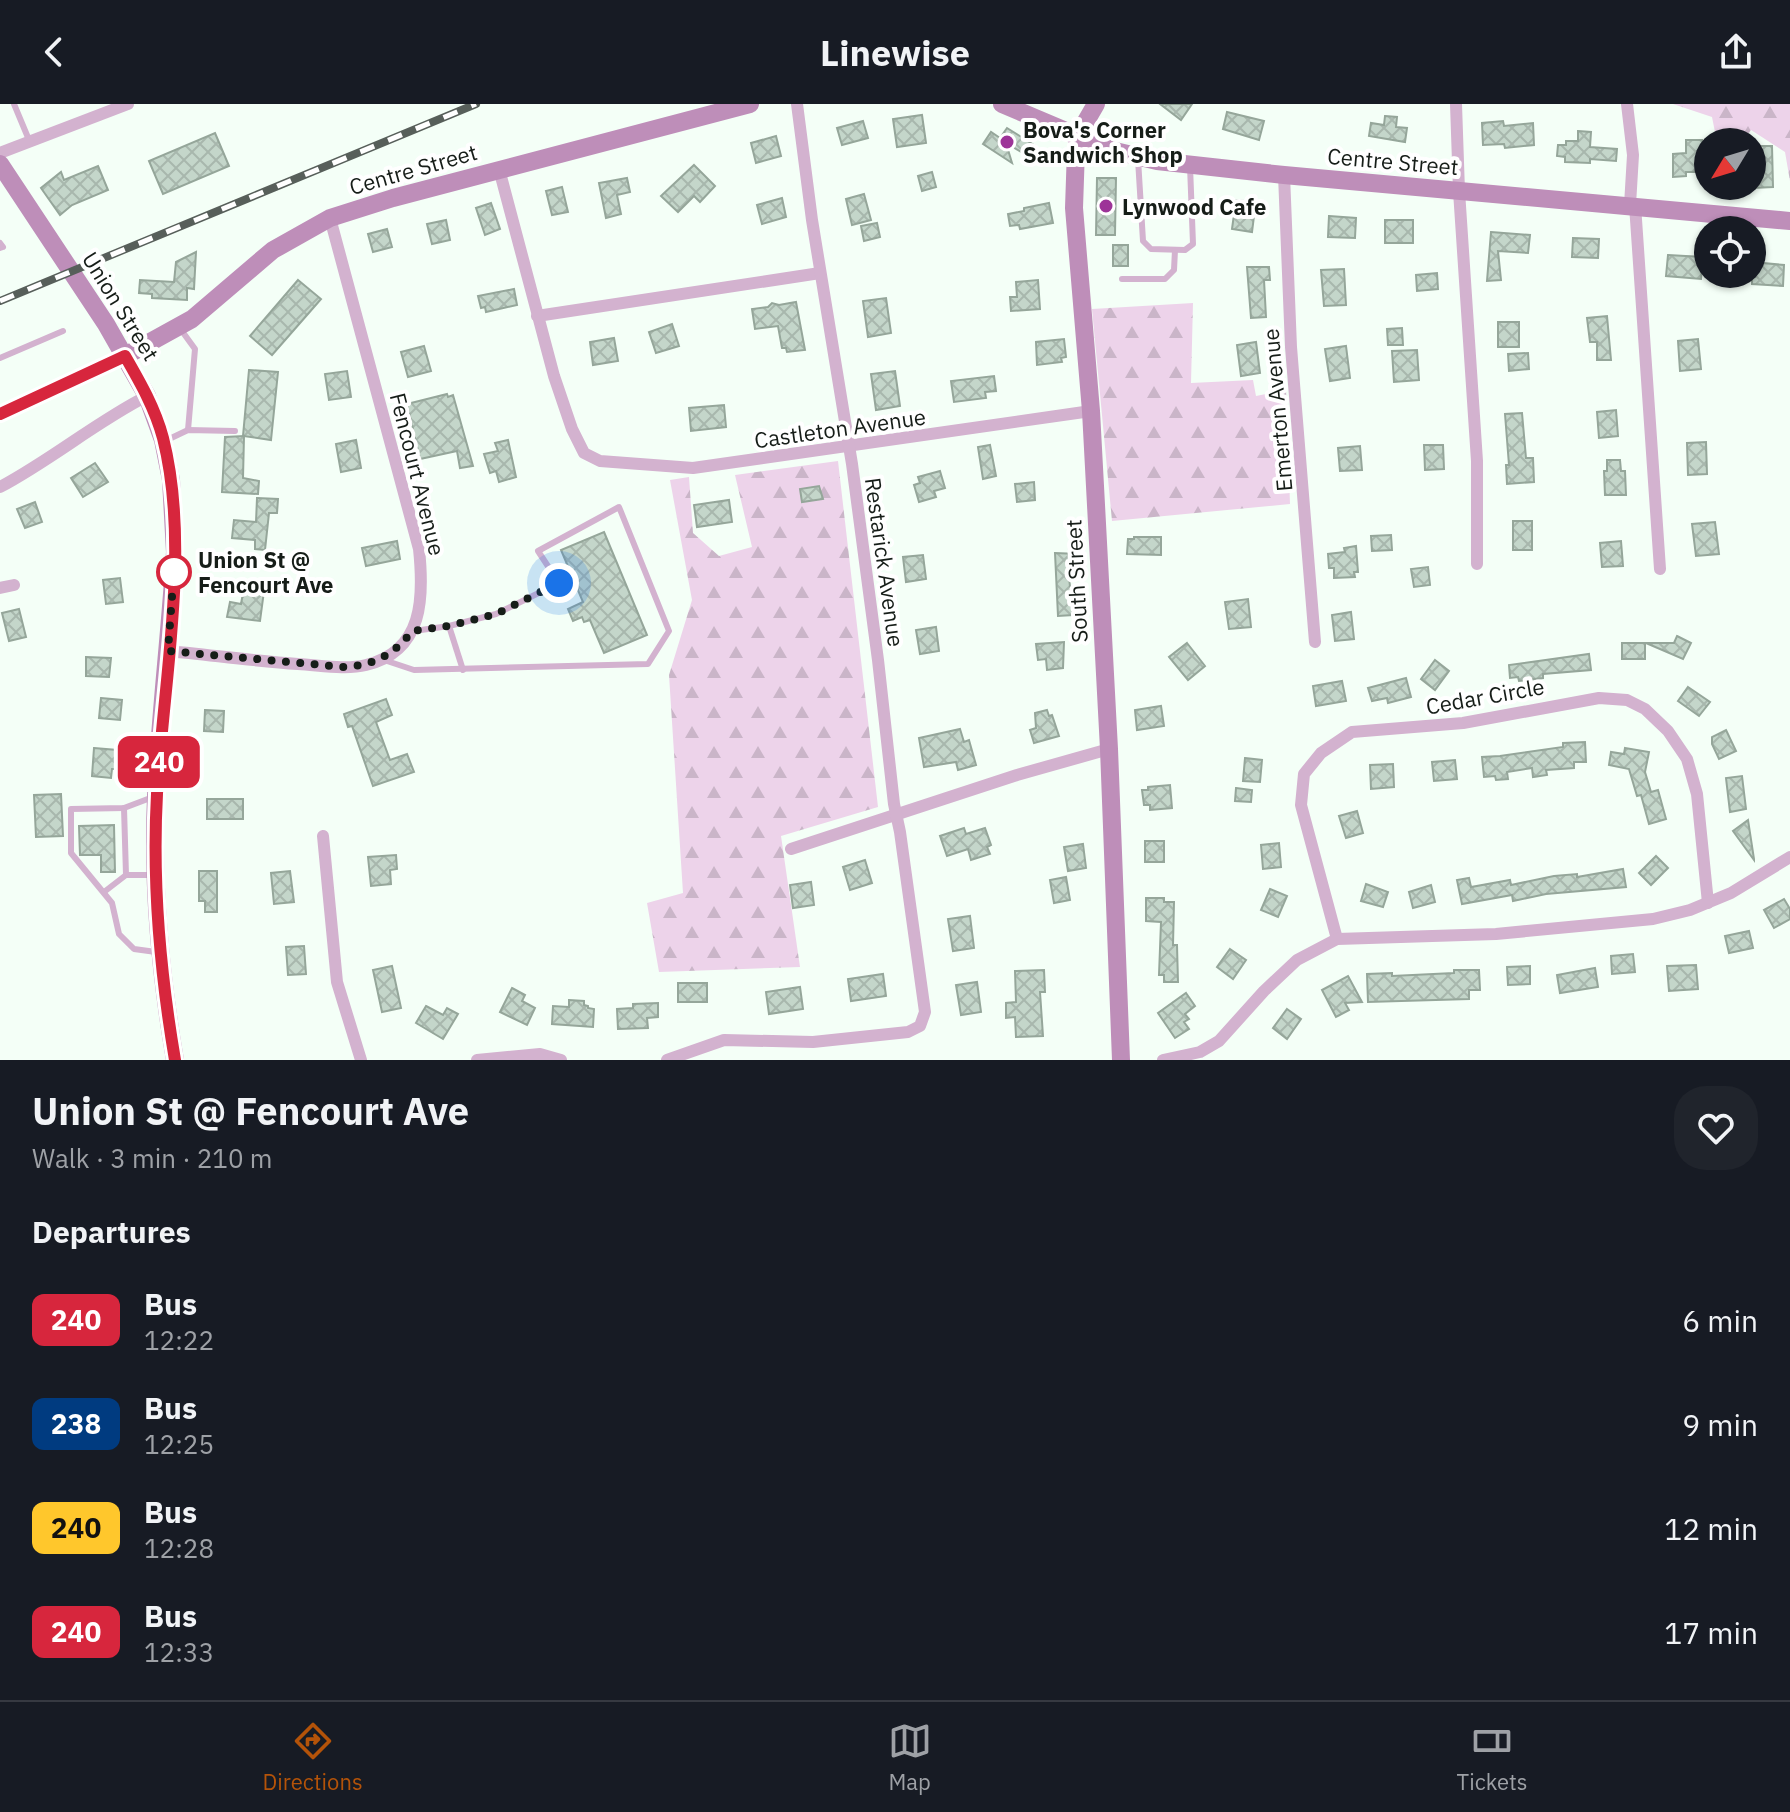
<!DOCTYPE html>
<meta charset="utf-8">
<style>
body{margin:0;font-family:"IBM Plex Sans",sans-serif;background:#20242c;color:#f1f3f6;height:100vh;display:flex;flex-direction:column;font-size:30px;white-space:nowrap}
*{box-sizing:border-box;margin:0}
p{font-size:26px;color:#9ea1a6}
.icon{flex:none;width:44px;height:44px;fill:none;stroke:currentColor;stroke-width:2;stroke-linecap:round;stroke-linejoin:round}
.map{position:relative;height:956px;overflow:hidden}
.sheet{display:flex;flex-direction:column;background:#171b24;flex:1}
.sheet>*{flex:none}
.badge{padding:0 16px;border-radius:12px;font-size:28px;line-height:52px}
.needle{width:52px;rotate:232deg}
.fabs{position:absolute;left:1694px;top:24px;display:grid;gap:16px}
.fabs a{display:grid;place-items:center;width:72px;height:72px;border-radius:50%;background:#171b24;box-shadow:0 2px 6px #0004;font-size:40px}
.you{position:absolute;width:40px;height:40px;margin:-20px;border:6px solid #fff;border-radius:50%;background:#1a73e8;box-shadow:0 0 0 12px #1a73e833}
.map>.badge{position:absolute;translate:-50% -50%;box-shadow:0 0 0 4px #fff}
h2{padding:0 32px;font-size:30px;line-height:72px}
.round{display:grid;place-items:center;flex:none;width:84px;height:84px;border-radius:32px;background:#20242c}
.head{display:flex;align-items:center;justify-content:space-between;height:136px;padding:0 32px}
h1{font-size:38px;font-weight:800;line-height:60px}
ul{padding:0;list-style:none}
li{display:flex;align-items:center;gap:24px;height:104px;padding:0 32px}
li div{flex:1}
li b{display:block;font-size:30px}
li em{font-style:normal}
li .badge{min-width:88px;font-weight:700;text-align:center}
header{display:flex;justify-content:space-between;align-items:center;height:104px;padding:0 32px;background:#171b24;font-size:36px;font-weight:800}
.dock{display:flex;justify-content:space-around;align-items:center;height:112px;border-top:2px solid #363941;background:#171b24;font-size:22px;color:#9ea1a6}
.dock a{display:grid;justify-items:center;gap:4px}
.dock .current{color:#b45309}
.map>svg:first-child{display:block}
</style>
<header><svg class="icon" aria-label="back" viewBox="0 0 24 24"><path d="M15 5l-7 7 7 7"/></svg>Linewise<svg class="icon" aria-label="share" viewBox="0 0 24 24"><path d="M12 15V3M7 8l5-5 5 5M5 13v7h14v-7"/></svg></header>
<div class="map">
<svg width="1790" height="956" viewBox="0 0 1790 956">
<defs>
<pattern id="forest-firs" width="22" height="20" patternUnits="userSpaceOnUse" patternTransform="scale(2)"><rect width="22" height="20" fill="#edd3ea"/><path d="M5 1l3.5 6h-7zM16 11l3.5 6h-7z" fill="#cab5c8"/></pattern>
<pattern id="building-cross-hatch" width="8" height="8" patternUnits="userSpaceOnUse" patternTransform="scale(2)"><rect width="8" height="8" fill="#c4d6ca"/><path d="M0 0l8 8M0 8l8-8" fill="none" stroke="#a8b7ad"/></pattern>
</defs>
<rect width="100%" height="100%" fill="#f4fff7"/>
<g fill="url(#forest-firs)">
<polygon points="1673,0 1790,0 1790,77 1785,48 1751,26 1742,38 1717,38 1712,13"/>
<polygon points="1193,199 1191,279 1253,276 1256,292 1286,286 1290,400 1112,417 1092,205"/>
<polygon points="838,357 878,703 781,732 800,863 659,868 647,799 683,789 669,571 692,496 670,376 689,373 693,429 719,452 752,443 735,371"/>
</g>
<g fill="url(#building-cross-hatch)" stroke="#95a69a" stroke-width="2">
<polygon points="1160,0 1192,0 1181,16"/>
<polygon points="1227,8 1264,17 1259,36 1223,25"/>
<polygon points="922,11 926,39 897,43 893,15"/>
<polygon points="1385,12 1397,13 1396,23 1407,24 1405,38 1369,32 1371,19 1384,21"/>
<polygon points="863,17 868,34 842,41 837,24"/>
<polygon points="1503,17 1504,22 1533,19 1534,41 1505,44 1504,40 1483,41 1482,19"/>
<polygon points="1007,24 1034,41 1028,52 1006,39 1012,59 983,40 991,28 1000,34"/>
<polygon points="1578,27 1591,28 1590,43 1617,45 1616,57 1590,55 1590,59 1565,58 1565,53 1557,52 1558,41 1566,41 1566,37 1578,37"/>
<polygon points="215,29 229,62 163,90 149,57"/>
<polygon points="776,32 781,52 756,59 751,39"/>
<polygon points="1686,36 1702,36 1702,68 1686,68 1686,72 1673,73 1673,50 1686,49"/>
<polygon points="1758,42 1772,42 1773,83 1753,84 1752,49 1758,49"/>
<polygon points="694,61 715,82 700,98 694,92 678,108 661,92"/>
<polygon points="98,62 108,86 72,101 60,111 41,84 61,68 64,76"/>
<polygon points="932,68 936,83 922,87 918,72"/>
<polygon points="627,74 630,88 617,91 621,110 606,114 599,79"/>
<polygon points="1097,74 1116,74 1115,131 1096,131"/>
<polygon points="562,83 568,108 552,111 546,87"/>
<polygon points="864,90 871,116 852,121 846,95"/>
<polygon points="782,94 786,113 762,120 757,101"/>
<polygon points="1236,96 1253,98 1252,104 1255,104 1252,128 1232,125"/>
<polygon points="491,99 500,125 485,131 476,104"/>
<polygon points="1049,99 1053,119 1020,125 1019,121 1010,122 1008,110 1024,107 1024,104"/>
<polygon points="1329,112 1356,114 1355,134 1328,133"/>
<polygon points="446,116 450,136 432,140 427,120"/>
<rect x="1385" y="116" width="28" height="23"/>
<polygon points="877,119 880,133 864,137 861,122"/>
<polygon points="387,125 392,143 373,148 368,130"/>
<polygon points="1491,128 1530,131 1528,149 1498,147 1501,176 1487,177"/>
<polygon points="1573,134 1599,135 1598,154 1572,153"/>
<rect x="1113" y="141" width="15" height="21"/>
<polygon points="196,148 194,185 187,184 187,196 152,194 152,190 139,189 140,176 174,178 176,158"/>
<polygon points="1668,151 1703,153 1701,175 1666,172"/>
<polygon points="1752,158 1784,161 1783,182 1752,180"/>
<polygon points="1247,163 1269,163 1270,176 1264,176 1266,213 1251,214"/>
<polygon points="1344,165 1346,201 1324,202 1321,166"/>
<polygon points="1437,169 1438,185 1417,187 1416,171"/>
<polygon points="298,176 321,195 272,251 250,232"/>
<polygon points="1038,176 1040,205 1011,207 1010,193 1017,193 1016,178"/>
<polygon points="514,185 517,201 486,208 485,203 481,204 478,192"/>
<polygon points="886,194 891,229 868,233 863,197"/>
<polygon points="796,198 805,246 787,248 786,244 782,244 778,222 755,225 752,205 768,203 772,199 779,201"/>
<polygon points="1607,212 1611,256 1597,256 1597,238 1590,238 1587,214"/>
<rect x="1498" y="218" width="21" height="25"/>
<polygon points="672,220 679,242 656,249 649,228"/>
<polygon points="1402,224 1403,241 1388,241 1387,225"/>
<polygon points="614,234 618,257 593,261 590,238"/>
<polygon points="1064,235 1066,253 1061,254 1062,258 1037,261 1036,238"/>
<polygon points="1698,235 1701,265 1680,267 1678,237"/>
<polygon points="1256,238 1260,269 1241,272 1237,241"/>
<polygon points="424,242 431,267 408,273 401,248"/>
<polygon points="1346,242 1350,274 1330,277 1325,245"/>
<polygon points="1417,246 1419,276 1394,278 1392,247"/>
<polygon points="1528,249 1529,265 1509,267 1508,250"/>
<polygon points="249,266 278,268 271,336 243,332"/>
<polygon points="347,267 351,293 329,296 325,270"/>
<polygon points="895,267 900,302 876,306 871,270"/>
<polygon points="994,272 996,287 985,288 986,294 954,298 951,277"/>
<polygon points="447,290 448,293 453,291 473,362 460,364 457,347 420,355 407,300"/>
<polygon points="724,301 726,323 691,327 689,304"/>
<polygon points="1616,306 1618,332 1599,334 1597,308"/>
<polygon points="1522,309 1526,354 1533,354 1534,378 1507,380 1506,361 1509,361 1505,310"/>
<polygon points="244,332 243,374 259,377 258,390 222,388 225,333"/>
<polygon points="356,336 361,364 341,368 336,340"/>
<polygon points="508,336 516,373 499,378 496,367 490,369 484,350 498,347 495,339"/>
<polygon points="1706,338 1707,370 1688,371 1687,339"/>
<polygon points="990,341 996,372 983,375 978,343"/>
<polygon points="1424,341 1443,341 1444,365 1425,366"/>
<polygon points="1360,342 1362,366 1340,367 1338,344"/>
<polygon points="1607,356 1620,356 1621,367 1625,367 1626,391 1605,391 1604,367 1607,367"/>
<polygon points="95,359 108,378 83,393 71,374"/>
<polygon points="940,367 945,384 934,387 936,393 919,398 914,381 920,379 918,373"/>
<polygon points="1034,378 1035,396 1017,398 1015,380"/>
<polygon points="819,382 823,395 802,398 800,385"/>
<polygon points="257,394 278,395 277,409 269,409 265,446 255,445 255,436 232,434 234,416 256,418"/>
<polygon points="729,396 732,418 697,423 694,401"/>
<polygon points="35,398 42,418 25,424 17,405"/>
<rect x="1513" y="417" width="19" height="29"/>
<polygon points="1715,418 1719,450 1696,452 1692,420"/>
<polygon points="604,428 647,531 604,549 590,516 584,518 582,513 573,517 568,505 583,498 561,446"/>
<polygon points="1391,431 1392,446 1372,447 1371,432"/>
<polygon points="1134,433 1161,433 1161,451 1127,450 1128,435 1134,435"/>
<polygon points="397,437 400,455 366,462 362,444"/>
<polygon points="1621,437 1623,462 1602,463 1600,439"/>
<polygon points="1356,442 1358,468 1354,468 1355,473 1334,474 1334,464 1329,464 1328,450 1345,448 1344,444"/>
<polygon points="1055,449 1078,450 1078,473 1069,473 1073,511 1058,512"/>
<polygon points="923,451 926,475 906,478 903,453"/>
<polygon points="1428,463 1430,481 1414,483 1411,465"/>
<polygon points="120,474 123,498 106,500 103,476"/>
<polygon points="244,484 264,487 260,517 227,513 230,498 241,500"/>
<polygon points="1248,495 1251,523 1229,525 1225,498"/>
<polygon points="19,505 26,533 9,537 2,509"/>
<polygon points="1351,508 1354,535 1335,537 1332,511"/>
<polygon points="936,523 939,547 920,550 916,526"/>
<polygon points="1677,532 1691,539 1683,555 1646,539 1674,539"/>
<polygon points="1064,538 1063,564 1047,566 1046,555 1038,556 1036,540"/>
<polygon points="1187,539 1205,562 1188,576 1169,553"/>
<rect x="1622" y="539" width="23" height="16"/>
<polygon points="1589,550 1591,566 1543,570 1543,574 1519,577 1518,573 1510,574 1509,561"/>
<polygon points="86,553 111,554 109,573 86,572"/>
<polygon points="1435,556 1449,567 1435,586 1421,575"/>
<polygon points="1406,574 1411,593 1388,599 1387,594 1372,597 1368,584"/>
<polygon points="1342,577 1346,597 1316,602 1313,582"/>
<polygon points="1688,583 1710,598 1699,612 1678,597"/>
<polygon points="101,594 122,596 120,616 99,614"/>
<polygon points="386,595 392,611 376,618 390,656 407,650 414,668 373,682 352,622 348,623 344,610"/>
<polygon points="1161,602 1164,622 1137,626 1135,606"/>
<polygon points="205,606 224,607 223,628 204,627"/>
<polygon points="1047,606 1049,612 1052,611 1059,632 1034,639 1030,626 1036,624 1035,609"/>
<polygon points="960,625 964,638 969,636 976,661 958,666 956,658 924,663 919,634"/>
<polygon points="1726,626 1736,647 1719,655 1712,640 1712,633"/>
<polygon points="1585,638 1586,658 1574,658 1574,664 1546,666 1547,671 1533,673 1532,664 1507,668 1508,675 1496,676 1495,672 1484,673 1482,653 1500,652 1563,643 1563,639"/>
<polygon points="94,644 117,646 116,665 112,665 111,674 92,672"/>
<polygon points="1625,644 1649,648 1645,668 1651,688 1658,686 1666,715 1649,720 1641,691 1637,692 1629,665 1609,661 1611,648 1624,650"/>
<polygon points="1245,654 1262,656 1260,678 1243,677"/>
<polygon points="1455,656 1457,675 1434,677 1432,658"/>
<polygon points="1393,660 1394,683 1371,685 1370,661"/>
<polygon points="1742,672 1746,705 1730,708 1726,674"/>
<polygon points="1170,681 1172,704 1150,706 1150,701 1144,701 1142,686 1148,686 1148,683"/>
<polygon points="1236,684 1252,686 1251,698 1235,697"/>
<polygon points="61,690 63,732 36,733 34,691"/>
<rect x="207" y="695" width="36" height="20"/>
<polygon points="1357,707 1363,729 1346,734 1339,712"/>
<polygon points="1748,716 1754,755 1754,756 1733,727"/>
<polygon points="114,721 115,768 101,768 101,751 80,751 79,722"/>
<polygon points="964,724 966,730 985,724 991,741 987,743 990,750 971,756 968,745 947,752 940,732"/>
<rect x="1145" y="737" width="19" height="21"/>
<polygon points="1279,739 1281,763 1263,765 1261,741"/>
<polygon points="1083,740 1086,764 1068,767 1064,743"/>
<polygon points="396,751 397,765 390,766 391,780 371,782 368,753"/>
<polygon points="1656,752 1668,764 1651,781 1639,769"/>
<polygon points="865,756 872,779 850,786 843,763"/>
<polygon points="1623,765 1626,783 1546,790 1513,797 1512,791 1462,800 1457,776 1469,774 1471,783 1510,776 1511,781 1554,772 1577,770 1577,773"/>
<polygon points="199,767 217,767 217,808 205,808 205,797 199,797"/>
<polygon points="290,767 294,798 274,800 271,769"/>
<polygon points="1066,773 1070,796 1054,799 1050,776"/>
<polygon points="811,778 814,801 793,804 790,781"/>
<polygon points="1366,780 1388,788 1383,803 1361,797"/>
<polygon points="1431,781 1435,798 1413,804 1409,788"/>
<polygon points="1270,785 1287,792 1278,813 1261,806"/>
<polygon points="1146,794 1164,794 1164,798 1174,798 1173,841 1177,841 1178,878 1164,878 1164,871 1159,871 1161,818 1146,817"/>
<polygon points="1784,795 1790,805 1790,815 1774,824 1764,806"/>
<polygon points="970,812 974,844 953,847 948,815"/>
<polygon points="1749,827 1753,844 1729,849 1725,832"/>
<polygon points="304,842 306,870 288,871 286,843"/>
<polygon points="1230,845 1246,856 1233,875 1217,863"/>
<polygon points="1633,850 1635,868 1612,870 1611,852"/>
<polygon points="1696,861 1698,885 1669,887 1667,862"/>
<polygon points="392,862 401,904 382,908 373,866"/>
<polygon points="1530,862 1530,880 1508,881 1507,863"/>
<polygon points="1595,864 1598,883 1560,889 1557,871"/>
<polygon points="1044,866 1045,888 1040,888 1043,932 1016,933 1015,913 1006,914 1006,899 1016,898 1015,867"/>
<polygon points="1454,866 1479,866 1480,886 1469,886 1469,895 1368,898 1367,870 1392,869 1392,872 1454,869"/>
<polygon points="883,870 886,892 851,897 848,875"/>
<polygon points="1348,872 1362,898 1345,899 1349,906 1336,913 1322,886"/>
<polygon points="977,878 981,908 961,911 956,881"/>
<rect x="678" y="879" width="29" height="19"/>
<polygon points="800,883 803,905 769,910 766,888"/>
<polygon points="512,884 525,891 522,897 535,904 527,921 500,908"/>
<polygon points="1186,889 1195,902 1185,910 1189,915 1184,918 1189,925 1175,934 1158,909"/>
<polygon points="569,896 584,897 584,901 588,902 588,904 594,905 593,923 552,920 553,902 569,903"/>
<polygon points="658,899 658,913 647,914 648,924 618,925 617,905 633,904 633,900"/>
<polygon points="426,902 443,911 447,904 458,910 443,935 416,919"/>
<polygon points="1287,905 1301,915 1287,935 1273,924"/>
</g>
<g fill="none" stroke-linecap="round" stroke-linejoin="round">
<g stroke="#d3b2cf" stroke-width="6">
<polyline points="14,0 29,36"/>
<polyline points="1138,55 1143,137 1151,145 1185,146 1193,140 1190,62"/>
<polyline points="0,139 3,143 0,144"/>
<polyline points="1122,175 1165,175 1174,166 1175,146"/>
<polyline points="179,223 195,245 188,326"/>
<polyline points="0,254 63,227"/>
<polyline points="167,336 188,326 235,327"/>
<polyline points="449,522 463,566"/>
<polyline points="384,556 414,566 648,560 669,527 619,403 538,447 559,479 496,510 449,522 414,527"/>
<polyline points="153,693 124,704 71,705 71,749 112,799 119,830 134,845 156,848"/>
<polyline points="124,704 126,771 151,771"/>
<polyline points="104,788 126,771"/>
</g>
<g stroke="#d3b2cf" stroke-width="12">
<polyline points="1456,0 1459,87 1477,357 1477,460"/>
<polyline points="1627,0 1633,51 1630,101"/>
<polyline points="0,49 128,0"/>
<polyline points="499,65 554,272 572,325 584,349 600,357 693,364 1091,307"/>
<polyline points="1284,71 1291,243 1315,538"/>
<polyline points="1635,101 1660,465"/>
<polyline points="537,212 820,169"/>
<path d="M0 383C51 356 96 318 147 292"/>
<polyline points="0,484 14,481"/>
<path d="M168 547C211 551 254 557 298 560 319 561 345 566 366 561 424 547 424 493 419 445L330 114"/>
<polyline points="323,732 337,878 361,956"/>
<polyline points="791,745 1017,671 1109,645"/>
<polyline points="1337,835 1301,701 1304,670 1321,649 1352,628 1463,619 1599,594 1627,596 1645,605 1668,627 1687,655 1697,690 1708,799"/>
<polyline points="477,956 540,950 561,956"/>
<polyline points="667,956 724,936 813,938 908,928 920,922 925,908 900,728 894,700 878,556 852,360 812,116 797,0"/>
<polyline points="1163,956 1200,948 1219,937 1264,887 1297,856 1337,835 1496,830 1653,815 1690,806 1731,789 1790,753"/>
</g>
<polyline stroke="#d3b2cf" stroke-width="16" points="0,310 125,252"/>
<g stroke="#be8eb9" stroke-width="18">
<polyline points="1002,0 1111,46 1157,57 1284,71 1790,117"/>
<polyline points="1096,0 1081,26 1076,45 1074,104 1091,307 1109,645 1121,956"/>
<path d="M0 60 106 220 147 292 163 336 171 376 175 448C170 530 160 611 156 693 152 782 160 869 175 956"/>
<polyline points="125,252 192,215 273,146 330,114 393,94 750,0"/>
</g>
<g stroke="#575f5a" stroke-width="8">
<polyline id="rail" points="0,197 476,0"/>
</g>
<use href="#rail" stroke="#fff" stroke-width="5" stroke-dasharray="15" stroke-linecap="butt"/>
</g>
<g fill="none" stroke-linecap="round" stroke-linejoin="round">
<g stroke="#fff" stroke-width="18">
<path id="line" d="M0 310 125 252C140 278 155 304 163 334 191 444 163 578 157 690 152 780 160 868 175 956"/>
</g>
<use href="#line" stroke="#d7263d" stroke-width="12"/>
<path stroke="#161d18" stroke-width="8" stroke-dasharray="0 14.4" d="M174 468V466L168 547 344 563C374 561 394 551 412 527L449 522 496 510 559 479"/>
</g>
<g fill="#9d3498" stroke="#fff" stroke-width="3">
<circle cx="1007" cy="38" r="8"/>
<circle cx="1106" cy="102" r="8"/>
</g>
<circle fill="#fff" stroke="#d7263d" stroke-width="4" cx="174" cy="468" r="16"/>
<g text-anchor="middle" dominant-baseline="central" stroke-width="8" stroke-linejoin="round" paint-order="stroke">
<g font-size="22" font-weight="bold" fill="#161d18" stroke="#fff" text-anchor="start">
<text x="1023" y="25">Bova's Corner<tspan x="1023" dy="25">Sandwich Shop</tspan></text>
<text x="1122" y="102">Lynwood Cafe</text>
</g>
<g font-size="22" fill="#161d18" stroke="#fff">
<text transform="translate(1393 57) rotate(5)">Centre Street</text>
<text transform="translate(413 65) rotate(-16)">Centre Street</text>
<text transform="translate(121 202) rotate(58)">Union Street</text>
<text transform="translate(1277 306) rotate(-95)">Emerton Avenue</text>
<text transform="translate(840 324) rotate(-8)">Castleton Avenue</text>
<text transform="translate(418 370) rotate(76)">Fencourt Avenue</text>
<text transform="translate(885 458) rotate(82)">Restarick Avenue</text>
<text transform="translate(1076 477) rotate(-93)">South Street</text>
<text transform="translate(1485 592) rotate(-10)">Cedar Circle</text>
</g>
<g font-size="22" font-weight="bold" fill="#161d18" stroke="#fff" text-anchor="start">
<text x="198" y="455">Union St @<tspan x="198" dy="25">Fencourt Ave</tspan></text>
</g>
</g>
</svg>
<div class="fabs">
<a><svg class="needle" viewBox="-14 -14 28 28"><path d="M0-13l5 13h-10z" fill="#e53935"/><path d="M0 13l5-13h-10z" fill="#9ea1a6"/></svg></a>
<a><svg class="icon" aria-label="locate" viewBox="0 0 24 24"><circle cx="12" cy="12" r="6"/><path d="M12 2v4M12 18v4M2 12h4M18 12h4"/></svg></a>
</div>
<div class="you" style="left:559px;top:479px"></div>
<b class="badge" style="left:159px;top:658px;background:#d7263d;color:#fff">240</b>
</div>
<section class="sheet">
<div class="head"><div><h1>Union St @ Fencourt Ave</h1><p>Walk · 3 min · 210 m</p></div><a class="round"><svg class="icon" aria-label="heart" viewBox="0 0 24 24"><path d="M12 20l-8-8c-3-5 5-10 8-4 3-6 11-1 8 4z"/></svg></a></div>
<h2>Departures</h2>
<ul>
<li><span class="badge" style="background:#d7263d;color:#fff">240</span><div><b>Bus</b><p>12:22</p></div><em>6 min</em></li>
<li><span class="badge" style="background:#003b80;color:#fff">238</span><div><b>Bus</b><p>12:25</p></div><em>9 min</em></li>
<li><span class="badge" style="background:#ffc72c;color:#111">240</span><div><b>Bus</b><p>12:28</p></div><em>12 min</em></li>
<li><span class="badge" style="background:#d7263d;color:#fff">240</span><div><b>Bus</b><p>12:33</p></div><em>17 min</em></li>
</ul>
</section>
<nav class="dock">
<a class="current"><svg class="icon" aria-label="directions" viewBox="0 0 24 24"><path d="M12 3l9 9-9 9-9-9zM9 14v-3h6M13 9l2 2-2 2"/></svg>Directions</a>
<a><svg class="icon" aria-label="map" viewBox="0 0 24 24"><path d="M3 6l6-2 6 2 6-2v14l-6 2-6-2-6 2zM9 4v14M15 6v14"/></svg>Map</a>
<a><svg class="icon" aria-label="tickets" viewBox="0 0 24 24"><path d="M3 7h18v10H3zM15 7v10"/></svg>Tickets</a>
</nav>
